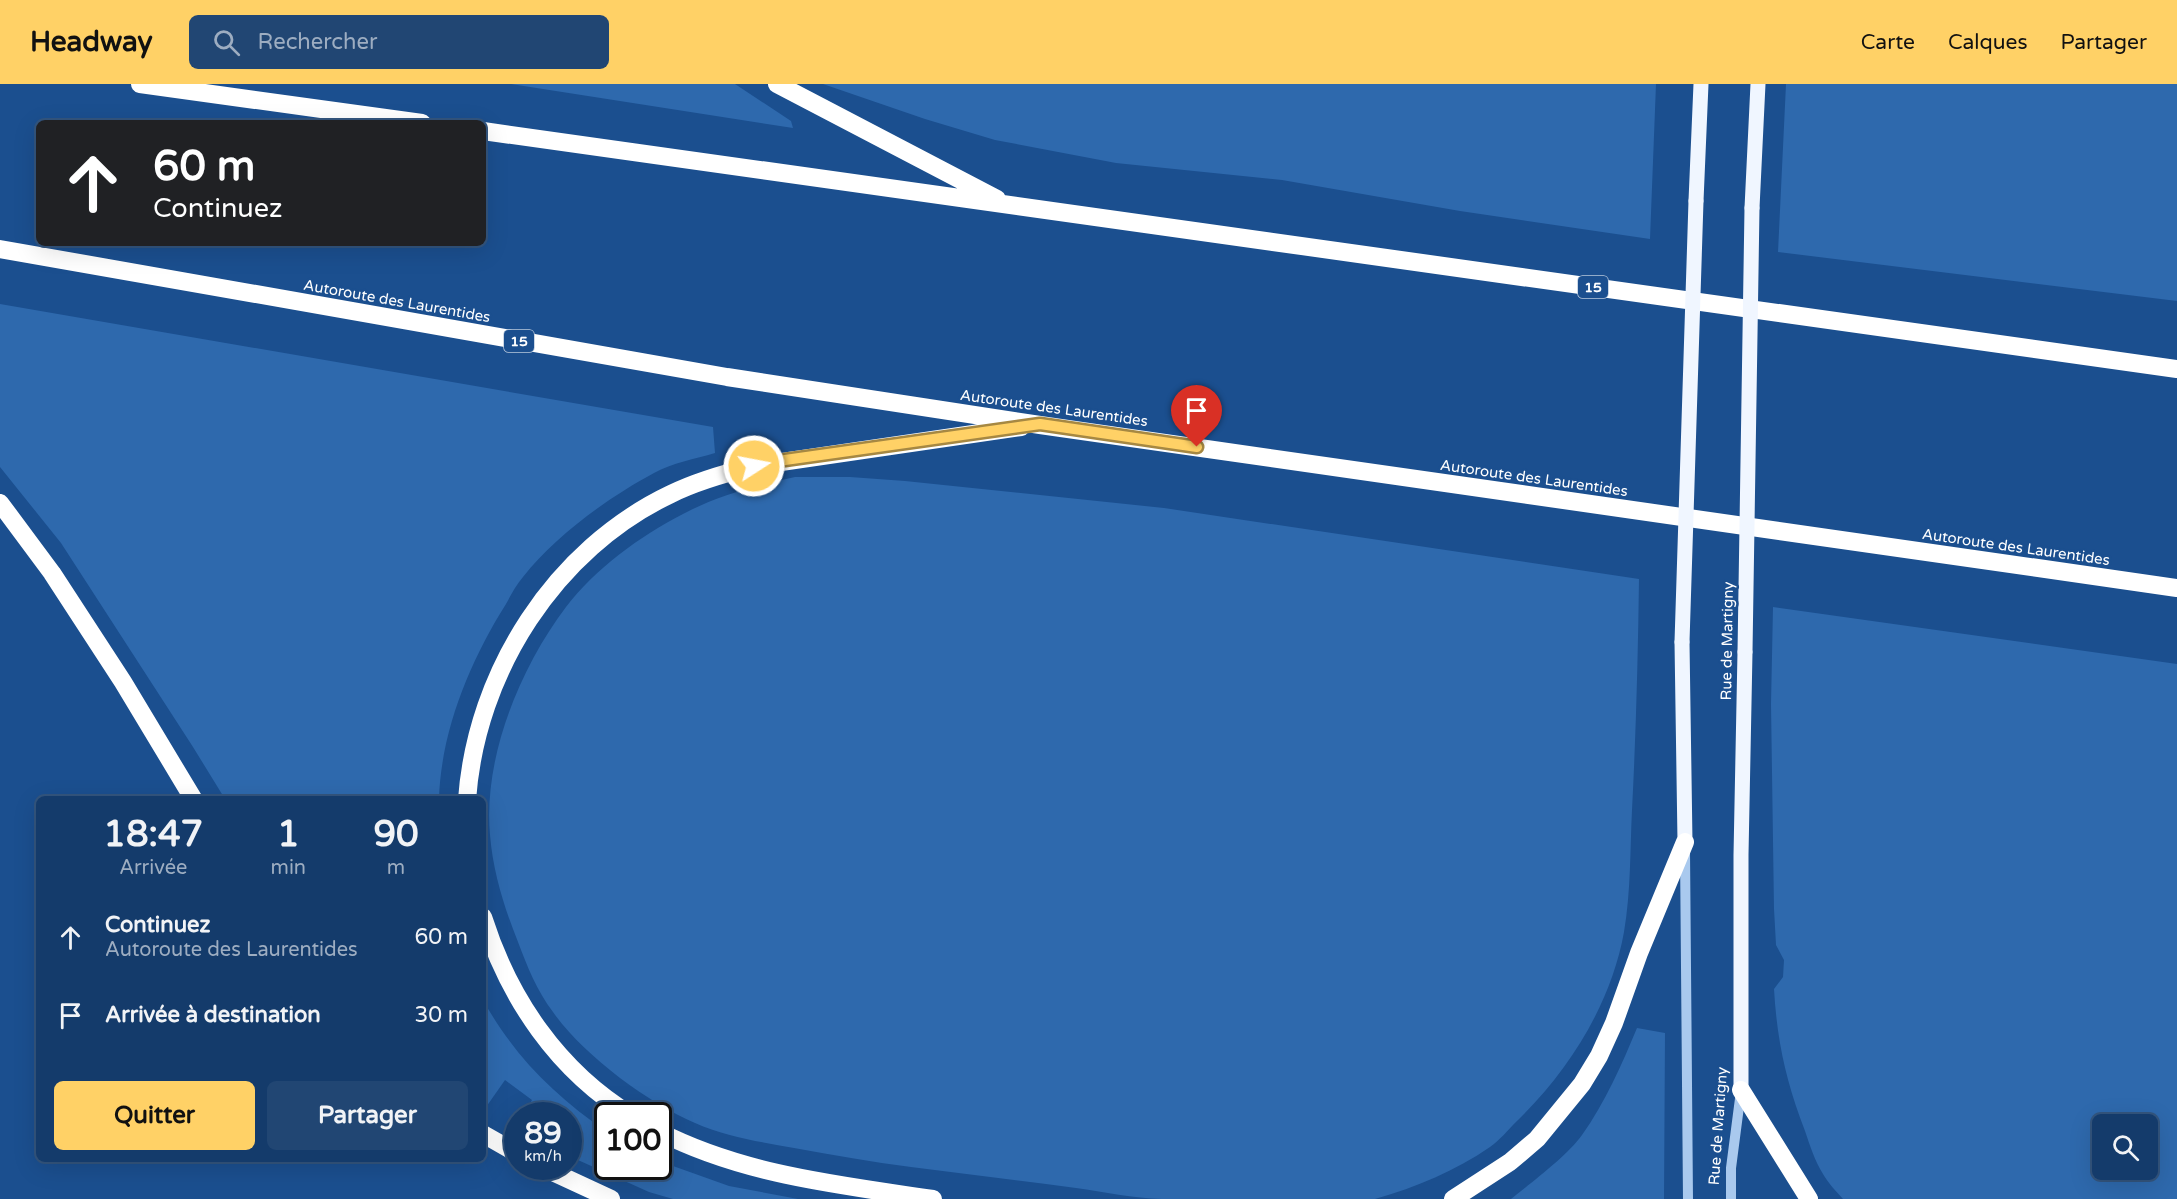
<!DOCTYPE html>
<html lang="fr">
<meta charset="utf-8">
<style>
body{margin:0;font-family:"Varela Round",sans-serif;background:#214673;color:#f1f3f6;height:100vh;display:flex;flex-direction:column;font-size:22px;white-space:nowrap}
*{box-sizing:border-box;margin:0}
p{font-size:20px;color:#9dadc1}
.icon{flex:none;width:33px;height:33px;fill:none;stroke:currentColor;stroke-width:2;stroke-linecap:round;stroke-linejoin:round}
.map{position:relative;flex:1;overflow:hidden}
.drawer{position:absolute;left:36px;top:712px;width:450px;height:366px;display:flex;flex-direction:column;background:#143b6b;border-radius:9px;box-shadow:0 6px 24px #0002,0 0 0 2px #33557e}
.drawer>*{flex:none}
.hud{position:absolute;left:36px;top:36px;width:450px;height:126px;border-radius:9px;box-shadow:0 6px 24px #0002,0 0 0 2px #33557e;background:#202124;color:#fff;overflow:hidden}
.tools{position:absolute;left:2092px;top:1030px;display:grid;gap:12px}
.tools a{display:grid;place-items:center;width:66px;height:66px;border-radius:9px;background:#143b6b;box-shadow:0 6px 24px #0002,0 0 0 2px #33557e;font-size:30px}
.speed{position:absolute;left:504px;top:1018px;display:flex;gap:12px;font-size:30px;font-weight:700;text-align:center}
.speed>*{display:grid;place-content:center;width:78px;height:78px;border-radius:50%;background:#143b6b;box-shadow:0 6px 24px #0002,0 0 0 2px #33557e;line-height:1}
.speed small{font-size:15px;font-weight:400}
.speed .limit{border:3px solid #111;border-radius:9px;background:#fff;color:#111}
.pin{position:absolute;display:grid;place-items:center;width:51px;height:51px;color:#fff;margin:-62px -26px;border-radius:50% 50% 50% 0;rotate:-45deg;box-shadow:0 0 6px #0007}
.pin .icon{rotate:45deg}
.me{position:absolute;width:66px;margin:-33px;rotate:79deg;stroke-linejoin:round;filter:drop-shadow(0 0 4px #0008)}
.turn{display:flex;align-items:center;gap:21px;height:126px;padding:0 18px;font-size:27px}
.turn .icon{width:78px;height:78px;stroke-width:2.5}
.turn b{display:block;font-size:42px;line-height:51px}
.eta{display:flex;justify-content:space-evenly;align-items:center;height:102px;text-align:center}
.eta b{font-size:36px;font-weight:700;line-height:42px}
.primary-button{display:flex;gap:12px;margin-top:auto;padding:12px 18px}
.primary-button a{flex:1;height:69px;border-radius:9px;background:#ffd166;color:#111;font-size:24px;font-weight:700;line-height:69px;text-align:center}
.primary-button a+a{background:#214673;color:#f1f3f6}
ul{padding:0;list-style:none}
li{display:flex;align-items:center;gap:18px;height:78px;padding:0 18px}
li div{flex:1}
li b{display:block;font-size:22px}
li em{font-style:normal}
header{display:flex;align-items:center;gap:36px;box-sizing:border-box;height:84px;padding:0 30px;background:#ffd166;color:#111}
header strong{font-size:28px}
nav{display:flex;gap:33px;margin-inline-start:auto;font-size:21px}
.search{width:420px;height:54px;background:#214673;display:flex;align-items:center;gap:15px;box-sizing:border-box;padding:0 21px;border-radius:9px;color:#9dadc1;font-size:22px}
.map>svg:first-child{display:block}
</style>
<header>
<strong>Headway</strong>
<div class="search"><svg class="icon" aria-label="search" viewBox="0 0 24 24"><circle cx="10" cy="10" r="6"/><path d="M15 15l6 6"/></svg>Rechercher</div>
<nav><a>Carte</a><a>Calques</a><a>Partager</a></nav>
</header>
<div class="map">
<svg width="2177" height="1115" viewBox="0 0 2177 1115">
<rect width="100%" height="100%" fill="#1b4f8f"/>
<path fill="#2e69ad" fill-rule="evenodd" d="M511,0h224l56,37 2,7z
M823,0h833l-6,155 -190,-28 -178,-31 -166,-17 -121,-23 -70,-21z
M1786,0h391v217l-399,-49z
M0,220l713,123 2,26c-20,6 -43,10 -61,20 -45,24 -99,63 -131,104 -7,8 -12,18 -17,27 -36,57 -65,127 -67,195h-214l-32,-52 -132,-204 -61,-76z
M795,393h55l55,4 259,27 475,71c-1,77 -3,154 -7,231 -2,40 -1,81 -8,122 -13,72 -55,139 -108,190 -8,8 -16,18 -26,25 -35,24 -73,40 -115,52 -71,0 -142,0 -213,0 -29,-1 -58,-7 -86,-11 -55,-7 -110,-14 -165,-21 -39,-5 -78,-12 -117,-19 -33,-6 -68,-11 -99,-25 -47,-20 -113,-69 -142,-111 -16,-21 -26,-46 -35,-70 -14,-35 -25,-70 -28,-107 -7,-78 30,-167 76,-228 29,-38 74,-71 117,-93 35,-19 73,-28 112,-37z
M1773,523l404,57v535h-334c-7,-8 -15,-16 -20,-25 -8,-13 -13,-28 -18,-43 -19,-49 -28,-90 -31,-142l9,-12 1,-17 -8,-15 -2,-36 -3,-205zM2103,1041h45v45h-45z
M483,916c32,57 71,95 124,132l1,35h50l1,-6 70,25 69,13h-125l-24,-7 -80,-36 -1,-40h-45l9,-16 -27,-20 -21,30z
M1637,944l28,5 -1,166h-153c21,-17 56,-43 71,-64 23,-32 40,-71 55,-107z"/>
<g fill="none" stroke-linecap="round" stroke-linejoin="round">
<path stroke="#a9c9ee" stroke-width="10" d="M1685,767l3,348
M1731,1115v-31l10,-77"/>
<path stroke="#f0f6ff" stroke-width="15" d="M1696,117l5,-117
M1752,124l6,-124
M1682,558l3,200
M1741,1006v-235l4,-203"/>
<path stroke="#fff" stroke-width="18" d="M140,0l282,39
M777,0l220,115
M483,47l1694,238
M0,165l727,128 313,48 1137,163
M0,419l52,70 71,109 71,118
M467,716c9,-128 88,-251 204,-306 26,-13 55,-21 83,-28l267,-39
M483,833c26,82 75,154 149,199
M1741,1006l68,109
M658,1047c85,44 182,54 275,68
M483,1050l35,20
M542,1083l69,32
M1453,1115l57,-37 27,-23 45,-55 17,-28 15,-33 25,-70 46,-111"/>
<path stroke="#f0f6ff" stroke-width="15" d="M1682,558l14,-441
M1745,568l7,-444"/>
</g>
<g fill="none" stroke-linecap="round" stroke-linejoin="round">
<g stroke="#a68842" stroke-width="15">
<path id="route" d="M754,382l31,-6 255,-36 157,23"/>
</g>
<use href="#route" stroke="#ffd166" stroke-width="10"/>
</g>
<g text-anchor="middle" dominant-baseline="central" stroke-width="5" stroke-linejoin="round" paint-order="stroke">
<g fill="#1b4f8f" stroke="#bbcadd" stroke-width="1.5">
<rect x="1578" y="192" width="30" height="22" rx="4.5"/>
<rect x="504" y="246" width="30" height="22" rx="4.5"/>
</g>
<g font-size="14" font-weight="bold" fill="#fff">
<text x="1593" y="203">15</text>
<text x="519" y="257">15</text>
</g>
<g font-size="15" fill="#fff" stroke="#1b4f8f">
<text transform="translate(397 217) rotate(10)">Autoroute des Laurentides</text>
<text transform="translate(1054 324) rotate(8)">Autoroute des Laurentides</text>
<text transform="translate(1534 394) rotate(8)">Autoroute des Laurentides</text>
<text transform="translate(2016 463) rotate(8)">Autoroute des Laurentides</text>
<text transform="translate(1727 557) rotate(-89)">Rue de Martigny</text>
<text transform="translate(1718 1042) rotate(-86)">Rue de Martigny</text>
</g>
</g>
</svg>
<div class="tools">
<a><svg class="icon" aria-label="search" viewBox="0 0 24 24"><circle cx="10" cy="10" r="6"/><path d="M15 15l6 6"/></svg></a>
</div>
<div class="speed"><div>89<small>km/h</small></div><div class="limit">100</div></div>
<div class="pin" style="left:1197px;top:363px;background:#d93025"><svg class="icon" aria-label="arrive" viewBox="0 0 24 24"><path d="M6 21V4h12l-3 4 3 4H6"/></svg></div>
<svg class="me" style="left:754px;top:382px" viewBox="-20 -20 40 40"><circle r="17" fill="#ffd166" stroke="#fff" stroke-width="3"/><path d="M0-11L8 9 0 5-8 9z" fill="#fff"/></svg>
<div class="hud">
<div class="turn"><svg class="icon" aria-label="ahead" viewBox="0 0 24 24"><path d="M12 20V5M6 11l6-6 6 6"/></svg><div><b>60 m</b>Continuez</div></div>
</div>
<section class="drawer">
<div class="eta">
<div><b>18:47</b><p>Arrivée</p></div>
<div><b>1</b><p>min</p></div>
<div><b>90</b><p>m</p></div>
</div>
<ul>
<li><svg class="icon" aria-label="ahead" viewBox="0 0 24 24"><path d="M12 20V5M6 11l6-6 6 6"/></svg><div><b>Continuez</b><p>Autoroute des Laurentides</p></div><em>60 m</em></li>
<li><svg class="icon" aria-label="arrive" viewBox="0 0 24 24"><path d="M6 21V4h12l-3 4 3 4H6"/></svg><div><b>Arrivée à destination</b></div><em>30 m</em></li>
</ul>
<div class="primary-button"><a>Quitter</a><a>Partager</a></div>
</section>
</div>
